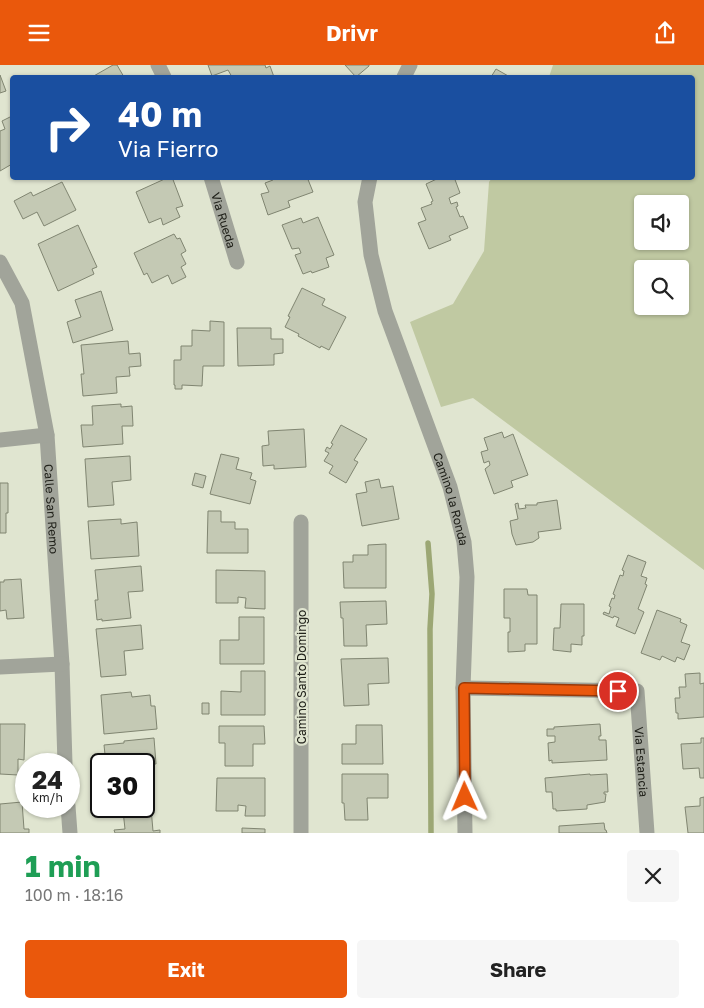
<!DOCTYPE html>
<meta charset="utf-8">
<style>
body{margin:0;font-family:"Golos Text",sans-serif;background:#f6f6f6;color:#222;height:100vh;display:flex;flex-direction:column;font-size:19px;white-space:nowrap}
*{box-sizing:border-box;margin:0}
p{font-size:16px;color:#767676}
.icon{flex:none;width:28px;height:28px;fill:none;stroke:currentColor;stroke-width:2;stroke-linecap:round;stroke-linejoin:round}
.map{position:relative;height:768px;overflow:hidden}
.details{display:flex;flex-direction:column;background:#fff;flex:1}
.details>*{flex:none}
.banner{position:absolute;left:10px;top:10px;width:685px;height:105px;border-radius:5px;box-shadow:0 1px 4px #0004;background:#1a4fa0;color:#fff;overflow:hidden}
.fabs{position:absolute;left:634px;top:130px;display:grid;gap:10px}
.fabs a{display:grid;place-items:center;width:55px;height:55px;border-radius:5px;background:#fff;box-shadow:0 1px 4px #0004;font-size:25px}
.speed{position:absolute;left:15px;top:688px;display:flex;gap:10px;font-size:25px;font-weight:700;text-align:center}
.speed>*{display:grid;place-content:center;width:65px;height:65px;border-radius:50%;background:#fff;box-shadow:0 1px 4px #0004;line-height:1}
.speed small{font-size:12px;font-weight:400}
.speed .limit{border:2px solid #111;border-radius:8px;background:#fff;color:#111}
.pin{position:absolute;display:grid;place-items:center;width:42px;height:42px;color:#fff;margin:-21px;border:2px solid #fff;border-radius:50%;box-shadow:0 1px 5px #0007}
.me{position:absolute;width:55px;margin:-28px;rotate:359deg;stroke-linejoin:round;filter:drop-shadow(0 0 4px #0008)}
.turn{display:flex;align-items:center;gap:18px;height:105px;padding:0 25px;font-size:22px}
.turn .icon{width:65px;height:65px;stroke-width:2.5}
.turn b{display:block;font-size:35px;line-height:42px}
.round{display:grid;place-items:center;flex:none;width:52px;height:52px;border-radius:5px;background:#f6f6f6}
.summary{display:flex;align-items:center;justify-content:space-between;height:85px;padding:0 25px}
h1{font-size:30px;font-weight:700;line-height:38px;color:#1e9e55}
.cta{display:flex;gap:10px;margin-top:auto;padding:10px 25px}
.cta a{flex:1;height:58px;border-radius:5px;background:#ea580c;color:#fff;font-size:20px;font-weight:700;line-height:58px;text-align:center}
.cta a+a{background:#f6f6f6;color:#222}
header{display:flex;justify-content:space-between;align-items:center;height:65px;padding:0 25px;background:#ea580c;color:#fff;font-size:22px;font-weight:700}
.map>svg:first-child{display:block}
</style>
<header><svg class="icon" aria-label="menu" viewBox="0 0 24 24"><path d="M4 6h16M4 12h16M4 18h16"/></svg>Drivr<svg class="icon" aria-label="share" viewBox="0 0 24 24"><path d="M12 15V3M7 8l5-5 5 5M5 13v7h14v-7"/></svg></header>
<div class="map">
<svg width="704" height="768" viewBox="0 0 704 768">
<rect width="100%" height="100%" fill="#e0e5d0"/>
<path fill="#c0c9a2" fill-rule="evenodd" d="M553,0h151v505l-231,-172 -32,9 -31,-85 43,-18 31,-53 5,-69 3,-4 200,-1v-100h-143zM642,139h38v37h-38zM642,204h38v37h-38z"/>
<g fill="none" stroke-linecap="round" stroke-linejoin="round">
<path stroke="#9ca774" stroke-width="5.5" d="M428,478l4,51 -2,35 1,204"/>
</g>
<path fill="#c4c9b4" stroke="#808571" d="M113,0h4l7,12h-32z
M208,0h57l1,3 4,-2 4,11h-42l-4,-7 -16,6z
M345,0h24v1l-13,11z
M496,4l14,8h-19z
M0,10l6,16 -6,2z
M12,51v48l-12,7v-40l5,-2 -3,-8z
M169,112h3l11,29 -7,2 4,9 -17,8 -2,-7 -12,5 -13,-31z
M272,112h35l6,15 -25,9 2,6 -22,8 -7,-21 8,-2 -4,-9 8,-3z
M441,112h13l6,16 -11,5 2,6 6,-2 1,4 -2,1 4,10 3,-1 5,12 -19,8 2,4 -22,9 -11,-26 8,-3 -5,-12 11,-4 -1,-2 2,-1 -7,-17z
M62,117l14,28 -32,16 -7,-14 -14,7 -9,-18 17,-9 2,4z
M318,152l16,38 -8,3 3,9 -17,6 -1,-2 -8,3 -8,-19 6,-2 -2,-5 -7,1 -10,-24 19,-7 2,5z
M78,160l19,42 -5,2 2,5 -36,17 -20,-47z
M174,169l3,5 3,-1 6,13 -5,3 5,10 -5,3 5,10 -14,7 -4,-9 -16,8 -5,-10 -3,2 -10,-22z
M302,223l23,11 -3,6 24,12 -17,33 -8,-4 -1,2 -22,-12 1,-2 -14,-7 5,-10 -2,-1z
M101,226l12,39 -40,13 -6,-21 14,-5 -6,-17z
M210,256l14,1v44h-21l-1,20 -20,-1v4h-7v-4h-1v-25h7v-14h11v-16l18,1z
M237,263h34v11h12v14l-9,1v11l-36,1z
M128,276l1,13 11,-1 1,13 -12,1 1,9 -14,1 1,16 -34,3 -2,-22h3l-3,-29z
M121,339v3l11,-1 1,20h-11l1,18 -40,3 -2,-22h12l-1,-19z
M341,360l26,14 -13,21 4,2 -12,21 -17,-10 4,-7 -9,-5 5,-8 -4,-2 2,-4 3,2 3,-5 -2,-1z
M304,364l2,38 -32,2v-4l-11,1 -1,-20 7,-1 -1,-14z
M502,367l2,6 9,-4 15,41 -17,6 2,6 -19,7 -9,-25 5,-4 -1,-4 -5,2 -3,-11 7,-2 -4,-12z
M221,389l18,4 -3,11 16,4 -2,6 6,2 -6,23 -40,-10z
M130,391l1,24 -19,2 2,23 -26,2 -3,-48z
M195,408l11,3 -3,12 -11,-3z
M379,414l2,9 12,-2 6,33 -37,7 -6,-32 11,-2 -2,-10z
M0,418h8v30h-2v20h-6z
M557,435l4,29 -23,3 1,6 -6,4 -17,3 -4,-11 -2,-13 8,-2 -3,-15 3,-1 1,6 7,-1 -1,-3h12v-2z
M208,446h13v11h14v7h13v24h-41z
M121,454v5l16,-2 2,34 -48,3 -3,-38z
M386,479v44h-42l-1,-26h10v-7h15v-10z
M628,490l18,7 -5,14 6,2 -2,6 2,1 -9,24 6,3 -9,22 -19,-8 3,-8 -5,-2 -1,2 -10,-4 1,-2 5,2 2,-7 -2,-1 3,-8 2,1 1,-4 -2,-1 7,-19 3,1 1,-5 -2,-1z
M141,501l2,25 -15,1 3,26 -29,3v-2l-5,1 -2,-20h3l-3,-30z
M216,505l49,1v38l-20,-1 1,-10 -8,-1v6h-22z
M21,514l3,39 -17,1 -1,-9 -6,1v-29h4v-2z
M504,524h23l1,6h9v49h-12v7l-17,1v-20h2v-14h-6z
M386,536l1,23 -21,1 1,21h-23l-1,-28h-2l-1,-16z
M561,539h23v32h-2v9l-11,-1v8l-18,-2 1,-22h6z
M657,545l24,9 -1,3 7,3 -6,17 9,3 -6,15 -7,-3 -2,5 -13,-6 -2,4 -19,-7z
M239,552h25v47h-44v-24h19z
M141,560l2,24 -19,2 2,24 -25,2 -5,-48z
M388,593l1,25 -21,1 1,21 -25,1 -3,-47z
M241,606h24v44h-44v-24l20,1z
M700,608v11l4,-1v34l-26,2v-6h-2l-1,-15h5l-1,-11h7l-1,-13z
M131,627l1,5 18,-2 1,11h4l2,23 -53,5 -3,-39z
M202,638h7v11h-7z
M0,659h25l-1,36 -6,-1v16l-18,-1z
M600,659l1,12h-2v4h7l1,20 -55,3v-3l-3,1 -1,-18 7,-1v-6h-8v-7h7v-2z
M356,660h26l1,39h-41v-20h14z
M219,661h45l1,18h-12v22h-28v-23h-6z
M154,673l2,26h-50l-2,-19 20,-2v-2z
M701,673h3v40h-4l-1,-10 -16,1 -2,-25 20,-1z
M342,709h46v24h-21l1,22h-23l-1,-17h-2z
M590,709v1l17,-1 1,18h-4v2h2l-1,8 -18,3v4l-31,2v-2h-3l-1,-17h-6l-1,-14z
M217,713h48v38h-20l1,-10 -8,-1v6h-22z
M704,732v36h-16l-3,-26 15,-1v-8z
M22,737l2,27h5v4h-29v-29z
M151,743l2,23 7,-1v3h-45l-1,-3 11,-1 -2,-18z
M604,758l1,7h1l1,3h-48v-7z
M242,763l23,1v4h-23z"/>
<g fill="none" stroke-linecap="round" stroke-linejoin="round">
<g stroke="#a1a49a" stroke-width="15">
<path d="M158,0l6,12"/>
<path d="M404,12l6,-12"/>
<path id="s1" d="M211,112l26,85"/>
<path id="s2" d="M370,112l-5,25 6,53 14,56 65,176 14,55 3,35 -4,111 2,145"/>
<path id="s3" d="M0,197l22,41 25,132 15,229 3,100"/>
<path d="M0,375l47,-5"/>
<path d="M301,457v311"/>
<path d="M0,602l62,-3"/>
<path id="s4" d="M463,623l174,3 10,142"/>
<path d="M68,741l2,27"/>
</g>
</g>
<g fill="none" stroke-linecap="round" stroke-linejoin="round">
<g stroke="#983908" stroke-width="12">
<path id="route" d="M465,732l-1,-109 154,3"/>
</g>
<use href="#route" stroke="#ea580c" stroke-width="9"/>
</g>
<g text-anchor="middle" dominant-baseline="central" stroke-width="4.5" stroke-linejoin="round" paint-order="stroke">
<g font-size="12" fill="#20211a" stroke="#e0e5d0">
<text stroke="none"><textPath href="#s1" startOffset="45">Via Rueda</textPath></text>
<text stroke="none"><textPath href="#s2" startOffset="336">Camino la Ronda</textPath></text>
<text stroke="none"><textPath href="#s3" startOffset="255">Calle San Remo</textPath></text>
<text transform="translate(301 612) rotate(-90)">Camino Santo Domingo</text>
<text stroke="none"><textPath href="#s4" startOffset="245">Via Estancia</textPath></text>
</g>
</g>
</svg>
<div class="fabs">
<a><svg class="icon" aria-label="sound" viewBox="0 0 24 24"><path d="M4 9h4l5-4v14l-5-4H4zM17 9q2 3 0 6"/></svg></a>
<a><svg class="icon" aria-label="search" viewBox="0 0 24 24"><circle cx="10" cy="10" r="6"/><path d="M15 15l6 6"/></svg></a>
</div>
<div class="speed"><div>24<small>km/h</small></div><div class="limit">30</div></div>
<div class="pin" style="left:618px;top:626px;background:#d93025"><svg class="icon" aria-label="arrive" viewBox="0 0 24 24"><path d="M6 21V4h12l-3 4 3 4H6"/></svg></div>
<svg class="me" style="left:465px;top:732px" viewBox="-20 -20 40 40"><path d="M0-17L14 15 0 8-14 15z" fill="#ea580c" stroke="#fff" stroke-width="4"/></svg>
<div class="banner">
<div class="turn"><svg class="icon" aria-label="right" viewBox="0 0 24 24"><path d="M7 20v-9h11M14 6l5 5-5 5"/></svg><div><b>40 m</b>Via Fierro</div></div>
</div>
</div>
<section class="details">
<div class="summary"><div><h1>1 min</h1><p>100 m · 18:16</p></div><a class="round"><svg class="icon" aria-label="close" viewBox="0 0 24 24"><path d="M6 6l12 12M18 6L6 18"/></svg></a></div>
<div class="cta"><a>Exit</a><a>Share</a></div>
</section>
